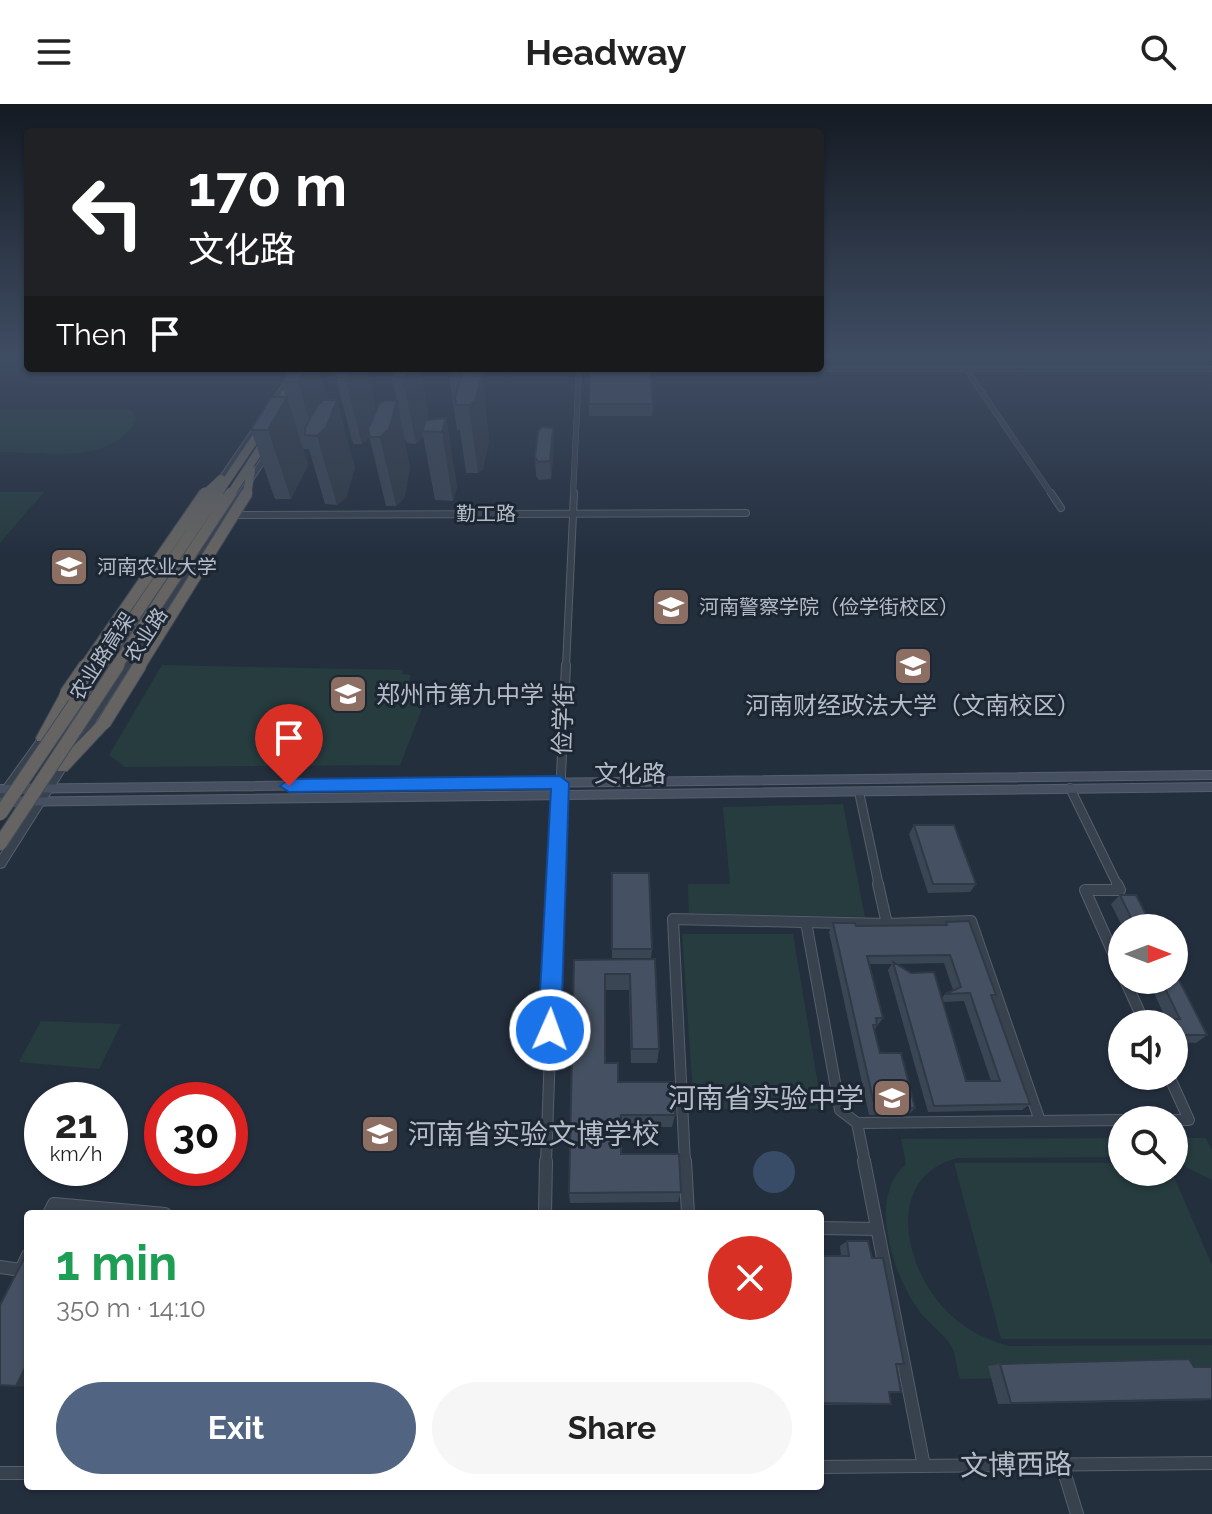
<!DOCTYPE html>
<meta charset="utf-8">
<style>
body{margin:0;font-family:Raleway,"Noto Sans SC",sans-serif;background:#f6f6f6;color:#222;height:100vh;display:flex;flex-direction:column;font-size:30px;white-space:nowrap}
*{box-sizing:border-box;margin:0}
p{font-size:26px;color:#767676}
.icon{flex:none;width:44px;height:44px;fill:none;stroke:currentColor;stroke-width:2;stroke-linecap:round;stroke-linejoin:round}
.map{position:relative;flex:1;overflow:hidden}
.panel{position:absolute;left:24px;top:1106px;width:800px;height:280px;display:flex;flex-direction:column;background:#fff;border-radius:8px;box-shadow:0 2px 6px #0004}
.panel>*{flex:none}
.hud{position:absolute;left:24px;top:24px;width:800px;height:244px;border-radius:8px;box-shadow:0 2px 6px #0004;background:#202124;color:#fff;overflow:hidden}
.needle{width:52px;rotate:90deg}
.buttons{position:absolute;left:1108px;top:810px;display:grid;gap:16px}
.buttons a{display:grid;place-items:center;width:80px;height:80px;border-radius:50%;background:#fff;box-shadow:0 2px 6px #0004;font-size:40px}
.speed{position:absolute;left:24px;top:978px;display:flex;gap:16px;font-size:40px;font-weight:700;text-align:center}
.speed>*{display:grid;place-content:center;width:104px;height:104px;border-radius:50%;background:#fff;box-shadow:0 2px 6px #0004;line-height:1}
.speed small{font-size:20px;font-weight:400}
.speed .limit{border:12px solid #d22;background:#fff;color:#111}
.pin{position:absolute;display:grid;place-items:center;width:68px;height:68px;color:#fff;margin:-82px -34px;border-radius:50% 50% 50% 0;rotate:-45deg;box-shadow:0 0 8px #0007}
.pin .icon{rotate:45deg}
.me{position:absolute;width:88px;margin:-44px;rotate:2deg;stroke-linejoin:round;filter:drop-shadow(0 0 6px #0008)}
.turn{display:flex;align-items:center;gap:28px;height:168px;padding:0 32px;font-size:36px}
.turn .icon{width:104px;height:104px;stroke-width:2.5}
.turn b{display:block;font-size:56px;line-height:68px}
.then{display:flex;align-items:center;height:76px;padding:0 32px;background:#0003;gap:16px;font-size:30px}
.round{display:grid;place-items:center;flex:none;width:84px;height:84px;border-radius:42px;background:#f6f6f6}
.overview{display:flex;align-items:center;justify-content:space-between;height:136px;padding:0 32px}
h1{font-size:48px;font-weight:700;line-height:60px;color:#1e9e55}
.action{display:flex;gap:16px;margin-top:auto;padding:16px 32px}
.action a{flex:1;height:92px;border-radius:48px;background:#516482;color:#fff;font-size:32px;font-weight:700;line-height:92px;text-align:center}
.action a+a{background:#f6f6f6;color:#222}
header{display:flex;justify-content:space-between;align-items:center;height:104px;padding:0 32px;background:#fff;font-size:36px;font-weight:700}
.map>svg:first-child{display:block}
</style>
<header><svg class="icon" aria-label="menu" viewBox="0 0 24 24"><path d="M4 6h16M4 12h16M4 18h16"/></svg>Headway<svg class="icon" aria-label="search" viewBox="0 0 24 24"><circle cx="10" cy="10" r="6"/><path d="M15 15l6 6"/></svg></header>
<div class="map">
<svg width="1212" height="1410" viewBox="0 0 1212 1410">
<rect width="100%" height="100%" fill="#242f3e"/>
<path fill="#263c3f" d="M0,306h132l4,9c-22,47 -94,33 -136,33z
M0,388h44l-44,51z
M162,561l241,5 -1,4 9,1 -4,14 22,2 -29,74 -275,2 -16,-12z
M843,700l22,113 -176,-4 -1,-29h42l-7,-77z
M682,830h111l29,175h-128z
M41,917l80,3 -22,45 -80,-7z
M1122,1034v19l-165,1c-71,19 -54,103 -16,147 18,21 41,34 68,41l203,-1v30l-252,4c-3,-9 -4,-21 -7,-30 -6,-13 -24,-25 -33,-37 -26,-34 -54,-115 -14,-148l-5,-25z
M1174,1034h32l6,12v30l-38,-19z
M954,1059h168v9h50l40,93v74h-211z"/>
<path fill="#394c67" d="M753 1068a21 21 0 1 1 42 0a21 21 0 1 1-42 0Z"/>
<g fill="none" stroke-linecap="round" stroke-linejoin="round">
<g stroke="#565f6c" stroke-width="6">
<path id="minor-far4" d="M409,264l190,1
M641,265h571
M966,265l86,126
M573,391l6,-126"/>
</g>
<g stroke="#565f6c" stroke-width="8">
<path id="minor-far3" d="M1051,389l10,15
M230,411l516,-2
M566,563l8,-174"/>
</g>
<g stroke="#565f6c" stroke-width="10">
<path id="minor-far2" d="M1070,684l48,98
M859,688l20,94
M556,782l10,-221"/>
</g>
<g stroke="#565f6c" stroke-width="12">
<path id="minor-far1" d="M878,780l9,40
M1117,780l3,6h-35l37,83
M806,818l34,188 17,13 8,40
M1125,876l20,44
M1155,1016h34l-20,-44
M857,1019l265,-3
M546,1059l10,-279
M685,1059l-12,-244 214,5 84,-3 69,200"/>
</g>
<g stroke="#565f6c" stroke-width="14">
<path id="minor" d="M685,1057l3,53
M864,1057l60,305
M49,1110l5,-10 111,10
M545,1110l1,-53
M820,1124l57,1
M0,1163l21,3 7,-15
M1062,1361l15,49
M820,1363l392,-4
M0,1369h28"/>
</g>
<g stroke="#565f6c" stroke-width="2">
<path id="tertiary" d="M294,264h6l-27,39h-4l-1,-1z
M258,317l5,1 -44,64h-4l-1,-1z
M268,345l5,1 -117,176 -152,241 -4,1v-13l148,-229z
M180,429l7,2 -62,90h-6v-4z
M47,625l5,3 -2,2 -47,68 -3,1v-12l44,-61z"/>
</g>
<g stroke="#565f6c" stroke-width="2">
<path id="secondary" d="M1212,667v8l-1212,14v-8z
M1212,679v8l-1212,15v-8z"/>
</g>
<g stroke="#434c59" stroke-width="2">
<path id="trunk" d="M66,586l6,4 -24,44 -1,3h-10l-1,-3 24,-44z
M104,614l6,5 -1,3 -42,45h-10l-2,-4 2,-4 42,-43z"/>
</g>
<use href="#minor-far4" stroke="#38414e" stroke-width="5"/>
<use href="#minor-far3" stroke="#38414e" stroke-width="6"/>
<use href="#minor-far2" stroke="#38414e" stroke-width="8"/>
<use href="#minor-far1" stroke="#38414e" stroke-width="10"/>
<use href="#minor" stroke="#38414e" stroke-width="12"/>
<use href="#tertiary" fill="#38414e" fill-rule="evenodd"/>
<use href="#secondary" fill="#465061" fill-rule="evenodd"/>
<use href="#trunk" fill="#656462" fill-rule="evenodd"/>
<g stroke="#434c59" stroke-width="9" stroke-linecap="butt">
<path id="trunk-bridge-far2" d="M204,391l17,-16
M217,391l86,-127
M230,391l38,-58
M247,391l4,-26"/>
</g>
<g stroke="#434c59" stroke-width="13" stroke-linecap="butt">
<path id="trunk-bridge-far1" d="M85,563l120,-174
M100,563l118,-174
M116,563l115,-174
M139,563l108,-174"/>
</g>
<g stroke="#434c59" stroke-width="15" stroke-linecap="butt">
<path id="trunk-bridge" d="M66,590l20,-29
M104,619l36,-58
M0,710l101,-149
M0,740l118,-179"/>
</g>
<use href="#trunk-bridge-far2" stroke="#656462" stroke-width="8"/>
<use href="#trunk-bridge-far1" stroke="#656462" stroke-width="11"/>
<use href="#trunk-bridge" stroke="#656462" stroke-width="13"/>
</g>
<path fill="#3b4654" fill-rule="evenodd" d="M290,264h29l9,32 27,68 -9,30 -9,7 -12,-1 -16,-55h-6l5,16 -17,34h-16l-24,-69 35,-33 -4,-15z
M336,264h30l10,43 21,-10 13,67 -6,30 -8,8h-10l-17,-70 -7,8h-9l-19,-73z
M393,264h27l8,45 -2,7 20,-2 11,69 -4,14 -18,-1 -12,-65 -1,3 -6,6 -9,-1 -3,-5 -13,-67z
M448,264h20l1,4 13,2 7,66 -6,29 -5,4h-12l-6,-43h-3z
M589,300h64l-1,12h-63z
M553,324l1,18 -3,33 -12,1 -3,-4 -1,-19z
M914,721l62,59 -6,8 -42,1 -19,-59z
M612,769l40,76 -1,9h-39z
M1120,791l33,33h-30l-12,-24z
M946,818l50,73 -3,4 37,105 -8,6 -94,2 -40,-142 4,-6h-23l14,54 -9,12 6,23 35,55 -6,6 -40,1 -40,-183 4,-9 23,3 88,-1zM944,859l9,27 -8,4 -3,4 -46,-34zM964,897l27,80h-25l-23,-79z
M655,855l4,90 -2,14h-26l-2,-73h-24v73l13,19 57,33 -3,12h-51v27l60,38 -3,10 -108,1 -1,-10 5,-233z
M1148,876h26l33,55 -11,8 -22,-1v-18h-14l6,-5z
M847,1137l25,17 32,106 -8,2 5,26 -12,1 2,11 -71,1v-149h21l-1,-10z
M1000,1260l212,3v33l-214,4 -10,-38z"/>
<path fill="#303945" d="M306,264h13l13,47 5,-15 18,68 -9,30 -9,7 -20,-69h-3l-16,-54z
M355,264h11l11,45 -8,25 -7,6 -17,-66z
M411,264h9l8,45 -4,18h-2v7l-6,6 -13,-66z
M464,264h4l5,34 9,-28 7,66 -6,29 -5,4z
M287,293l21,68 -17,34 -23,-69z
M397,297l13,67 -6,30 -8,8 -16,-69z
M446,314l11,69 -4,14 -11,-69z
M553,324l1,18 -3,33 -1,-18z
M28,1258v25l-12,-1z"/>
<path fill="#455162" stroke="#303945" stroke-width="2" d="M290,264h16l-8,14h-16z
M336,264h19l-2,4 -8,6h-9l-2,-7z
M393,264h18l-1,4 -7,6 -9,-1 -3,-6z
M590,264h60l3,36h-64z
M462,268h15l5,2 -7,27 -6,4h-13l-1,-7z
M271,293h16l-19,33h-17z
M323,296h14l-11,28 -9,8 -12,-1v-7l12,-22z
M385,296l12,1 -8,28 -9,8h-10l-2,-8 11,-25z
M446,314l-4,14 -20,-1 4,-11z
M542,323l11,1 -3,33 -12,1 -3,-5 3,-26z
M914,721h40l22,59h-43z
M612,769h37l3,76h-40z
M1120,791h16l17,33h-17z
M969,817l27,74h-5l39,109 -96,2 -41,-144 18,11 23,-1 32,109h34l-30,-88 -25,1 16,-7 -11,-32 -83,1 16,62h-7l1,7h-4l7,28h21l14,55h-40l-42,-185h22l1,3 91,-1 -1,-3z
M655,855l4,90h-27l-2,-75h-25v89h13v19h55l2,33h-54v39h58l2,38 -112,1 5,-233z
M1174,866l33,65h-33v-11h-5l-2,-5h13l-19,-39h13z
M847,1137h21l4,17h11l21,106h-8l5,28h-12l2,12 -71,-1v-147h29z
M28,1147v111l-12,24 -16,-1v-80z
M1189,1255l5,8h18v32l-201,4 -11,-39z"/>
<linearGradient id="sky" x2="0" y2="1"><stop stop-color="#141a22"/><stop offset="0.56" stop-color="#3f4d63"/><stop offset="1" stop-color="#3f4d63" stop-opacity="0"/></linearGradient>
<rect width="1212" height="451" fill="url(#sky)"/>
<path fill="#1a73e8" stroke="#114b97" stroke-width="2" d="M560,672l9,7 -8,247 -3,8 -8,3 -8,-3 -4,-8 13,-241 -262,3 -9,-6 9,-7z"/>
<defs>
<g id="university-square" transform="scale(2)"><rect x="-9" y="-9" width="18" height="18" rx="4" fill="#8d6e63" stroke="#1d2633"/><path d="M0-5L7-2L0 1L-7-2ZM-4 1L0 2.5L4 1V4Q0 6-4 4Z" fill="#fff"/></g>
<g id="school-square" transform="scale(2)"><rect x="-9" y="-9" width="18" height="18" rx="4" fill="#8d6e63" stroke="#1d2633"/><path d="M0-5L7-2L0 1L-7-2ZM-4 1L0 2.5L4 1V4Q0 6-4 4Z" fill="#fff"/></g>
</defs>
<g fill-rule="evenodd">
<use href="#university-square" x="69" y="463"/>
<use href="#school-square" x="671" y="503"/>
<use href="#school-square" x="913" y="562"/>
<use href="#school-square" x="348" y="590"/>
<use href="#school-square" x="892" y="994"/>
<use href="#school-square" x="380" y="1030"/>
</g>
<g text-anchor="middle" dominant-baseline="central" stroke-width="6" stroke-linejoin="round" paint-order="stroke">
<g font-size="20" fill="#b4bcc9" stroke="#1d2633">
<text x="486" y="410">勤工路</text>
<text transform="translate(146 531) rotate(-57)">农业路</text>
<text transform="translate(102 552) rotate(-57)">农业路高架</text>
</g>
<g font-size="20" fill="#b4bcc9" stroke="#1d2633" text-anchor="start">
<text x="97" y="463">河南农业大学</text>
<text x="699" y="503">河南警察学院（俭学街校区）</text>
</g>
<g font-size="24" fill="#b4bcc9" stroke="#1d2633" text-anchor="start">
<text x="376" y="590">郑州市第九中学</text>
<text x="913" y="601" text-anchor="middle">河南财经政法大学（文南校区）</text>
</g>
<g font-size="24" fill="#b4bcc9" stroke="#1d2633">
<text transform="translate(563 615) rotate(-88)">俭学街</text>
<text x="630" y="669">文化路</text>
</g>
<g font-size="28" fill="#b4bcc9" stroke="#1d2633" text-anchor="end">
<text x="864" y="994">河南省实验中学</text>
<text x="408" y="1030" text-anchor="start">河南省实验文博学校</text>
</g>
<g font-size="28" fill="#b4bcc9" stroke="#1d2633">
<text transform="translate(1016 1361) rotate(-1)">文博西路</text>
</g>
</g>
</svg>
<div class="buttons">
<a><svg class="needle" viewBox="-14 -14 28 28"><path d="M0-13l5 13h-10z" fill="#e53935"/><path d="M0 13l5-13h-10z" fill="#767676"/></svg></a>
<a><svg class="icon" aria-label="sound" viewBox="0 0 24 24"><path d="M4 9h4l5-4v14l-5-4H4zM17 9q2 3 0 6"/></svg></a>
<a><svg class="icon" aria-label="search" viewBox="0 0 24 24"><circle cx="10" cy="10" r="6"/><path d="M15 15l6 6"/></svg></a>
</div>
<div class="speed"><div>21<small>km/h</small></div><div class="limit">30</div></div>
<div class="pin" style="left:289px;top:682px;background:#d93025"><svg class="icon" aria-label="arrive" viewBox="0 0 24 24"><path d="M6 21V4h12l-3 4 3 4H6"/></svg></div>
<svg class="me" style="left:550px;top:926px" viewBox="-20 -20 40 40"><circle r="17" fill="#1a73e8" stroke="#fff" stroke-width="3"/><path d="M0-11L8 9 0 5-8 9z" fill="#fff"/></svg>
<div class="hud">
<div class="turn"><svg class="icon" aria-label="left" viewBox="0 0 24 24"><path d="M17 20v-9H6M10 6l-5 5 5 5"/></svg><div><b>170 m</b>文化路</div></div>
<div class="then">Then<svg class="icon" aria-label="arrive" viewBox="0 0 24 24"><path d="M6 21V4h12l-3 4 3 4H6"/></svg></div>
</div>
<section class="panel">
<div class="overview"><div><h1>1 min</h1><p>350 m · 14:10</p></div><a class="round" style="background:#d93025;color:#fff"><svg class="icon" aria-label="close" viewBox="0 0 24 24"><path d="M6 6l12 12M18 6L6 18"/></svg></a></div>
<div class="action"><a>Exit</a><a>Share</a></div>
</section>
</div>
